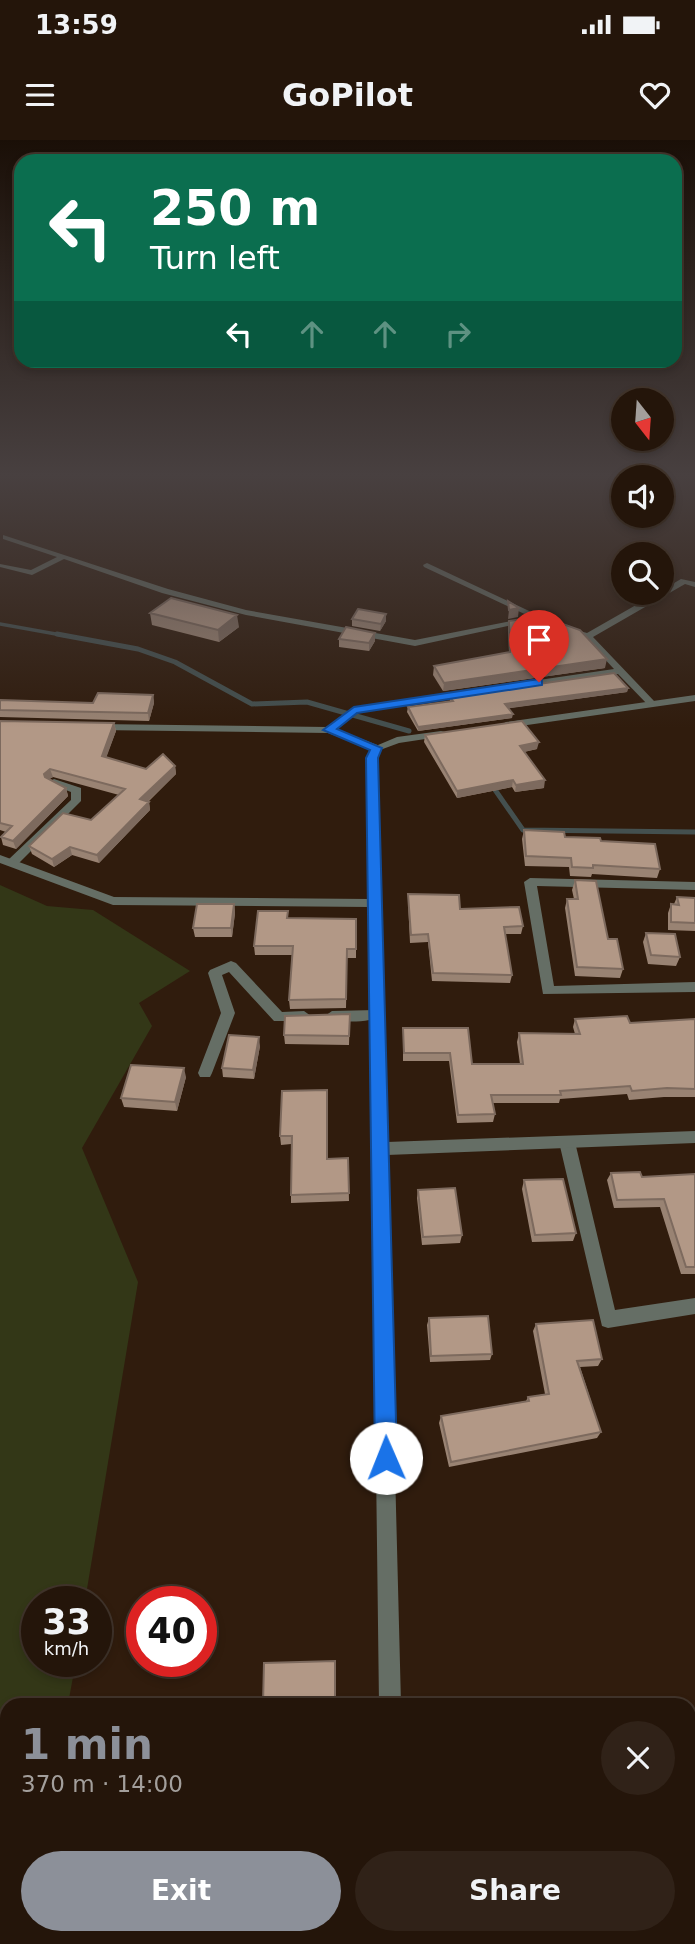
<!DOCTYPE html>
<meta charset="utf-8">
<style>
body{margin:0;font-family:"DejaVu Sans",sans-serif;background:#302218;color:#f1f3f6;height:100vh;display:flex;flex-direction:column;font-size:26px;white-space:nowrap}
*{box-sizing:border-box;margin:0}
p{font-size:23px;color:#a39f9c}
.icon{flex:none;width:38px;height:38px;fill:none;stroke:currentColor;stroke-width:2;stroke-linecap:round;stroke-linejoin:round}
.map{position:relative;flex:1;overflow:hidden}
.details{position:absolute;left:0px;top:1558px;width:696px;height:247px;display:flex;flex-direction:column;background:#24150a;border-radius:21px 21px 0 0;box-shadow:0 4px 10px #0003,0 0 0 2px #41342b}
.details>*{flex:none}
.guide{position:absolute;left:14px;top:14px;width:668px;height:214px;border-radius:21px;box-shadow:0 4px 10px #0003,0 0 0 2px #41342b;background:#0b6e4f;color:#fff;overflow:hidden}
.needle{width:46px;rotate:163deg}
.fabs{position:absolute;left:611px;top:248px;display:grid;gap:14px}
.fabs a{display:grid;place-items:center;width:63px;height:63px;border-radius:50%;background:#24150a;box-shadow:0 4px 10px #0003,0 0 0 2px #41342b;font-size:35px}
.speed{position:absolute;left:21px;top:1446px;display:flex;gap:14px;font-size:35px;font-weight:700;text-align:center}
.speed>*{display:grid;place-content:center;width:91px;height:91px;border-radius:50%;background:#24150a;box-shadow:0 4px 10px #0003,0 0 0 2px #41342b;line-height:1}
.speed small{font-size:18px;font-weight:400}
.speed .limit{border:10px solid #d22;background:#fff;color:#111}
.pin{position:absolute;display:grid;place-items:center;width:60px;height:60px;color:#fff;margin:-72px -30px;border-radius:50% 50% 50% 0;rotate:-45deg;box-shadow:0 0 7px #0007}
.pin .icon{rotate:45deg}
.me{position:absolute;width:77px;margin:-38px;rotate:359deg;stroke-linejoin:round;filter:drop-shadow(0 0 5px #0008)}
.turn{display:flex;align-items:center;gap:24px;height:147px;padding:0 21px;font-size:32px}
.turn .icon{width:91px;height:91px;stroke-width:2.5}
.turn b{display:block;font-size:49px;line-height:60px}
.lanes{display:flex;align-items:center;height:66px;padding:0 21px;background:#0003;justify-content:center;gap:35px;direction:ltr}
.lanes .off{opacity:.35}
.round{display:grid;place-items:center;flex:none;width:74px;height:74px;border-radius:37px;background:#302218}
.summary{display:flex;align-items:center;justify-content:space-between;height:119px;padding:0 21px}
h1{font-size:42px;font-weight:600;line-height:52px;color:#8c9099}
.cta{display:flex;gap:14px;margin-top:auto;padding:14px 21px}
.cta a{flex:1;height:80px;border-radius:42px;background:#8c9099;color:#fff;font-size:28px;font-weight:600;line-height:80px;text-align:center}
.cta a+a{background:#302218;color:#f1f3f6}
.status{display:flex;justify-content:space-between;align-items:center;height:49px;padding:0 35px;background:#24150a;direction:ltr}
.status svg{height:19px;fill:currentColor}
header{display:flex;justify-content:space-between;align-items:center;height:91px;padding:0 21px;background:#24150a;font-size:32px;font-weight:600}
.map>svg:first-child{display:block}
</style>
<div class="status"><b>13:59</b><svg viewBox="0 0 49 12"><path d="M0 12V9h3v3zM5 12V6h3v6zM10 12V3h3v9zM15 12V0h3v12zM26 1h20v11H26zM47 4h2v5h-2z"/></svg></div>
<header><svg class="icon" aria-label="menu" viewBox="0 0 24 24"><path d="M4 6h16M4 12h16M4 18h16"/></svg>GoPilot<svg class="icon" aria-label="heart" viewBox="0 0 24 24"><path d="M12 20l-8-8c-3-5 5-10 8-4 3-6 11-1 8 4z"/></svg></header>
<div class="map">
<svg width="695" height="1804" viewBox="0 0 695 1804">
<rect width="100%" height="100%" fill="#301c0d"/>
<path fill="#333717" d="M0,745l47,21 46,4 97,61 -51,32 13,23 -70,122 56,134 -53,319h-48v60h39l-8,43h-61v233h23l-1,7h-29z"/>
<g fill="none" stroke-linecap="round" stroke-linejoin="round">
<path stroke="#44504f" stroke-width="3.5" d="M0,484l67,12"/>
<path stroke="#44504f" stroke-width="5" d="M57,494l81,15 37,13 77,42 55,-2 102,29
M491,644l32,46 172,2"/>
<path fill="#656e65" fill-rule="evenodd" d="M3,395l165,54 78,21 169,30 116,-23 -107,-50 -1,-2 4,-2 117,55 -129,28 -169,-31 -84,-22 -98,-34 -32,16 -32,-8v-3l31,6 26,-13 -54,-18z
M681,439l14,3v5l-10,-3 -92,53 62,65v4h-6l-31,-32 -261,38 -21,17 44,17 1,2 -5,3 -48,-18 -231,-3 -5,-3 5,-3 230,3 27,-20 260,-38 -29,-31 -19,-7v-4l21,6 70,-40h5v-3z
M54,639l27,9v13l-65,65h-8v-6l63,-60v-8l-21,-8 -1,-2z
M530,738l165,4v8l-158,-4 17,100 141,-4v10l-152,2 -19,-112z
M231,821l5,2 46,49 22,-1 7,5 -7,5h-30l-45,-49 -7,3 13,38 -23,60 -2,4h-10l-2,-4 23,-60 -13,-40 2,-3z
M376,870l7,5c-8,8 -50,9 -58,1l7,-5z
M567,996l5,1 3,5 40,168 80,-12v16l-87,14 -6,-2 -43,-184 3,-5z"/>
<path fill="#656e65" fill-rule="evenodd" d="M695,555v6l-189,27 -5,-3 5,-3z
M441,591l4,1v4l-46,7 -19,7 -3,8 10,384 308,-11v12l-308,12 14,549h-22l-10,-797 -256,-2 -113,-42v-8l114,42 255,2 -2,-141 4,-10 26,-11z
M381,1797h26v7h-26z"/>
</g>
<path fill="#998373" d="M150,473l89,14 -20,15 -67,-17z
M386,474v7l-6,10 -28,-5v-7z
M509,481l28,6 68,41 -162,23 -10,-16 1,-9 75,-14 -1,-22z
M339,499l36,2 -6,10 -30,-4z
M628,548l-1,4 -118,16 3,10 -94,13 -11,-19 1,-5 42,-5v-5z
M153,555l1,8 -5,18 -149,-4v-17l93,3z
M0,581l114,2 2,8 -10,26 40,12 29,-3 1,8 -28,28h1l1,8 -51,53 -27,-8 -18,12 -22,-13 -3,-8 62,-26 28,-25 -66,-18 -4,2 17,9 2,8 -52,53 -13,-4 -2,-8 5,-5 -6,-2z
M425,595l112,14 -13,3 20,36 -29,4 -3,-5 -55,11 -33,-56z
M524,690l41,7 36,4 59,28 -3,9 -65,-4 -1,3 -21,-1 -1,-9 -44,-1 -3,-27z
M575,740l33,59 15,30 -3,9 -45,-2 -10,-68 2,-9h7l-2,-9z
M408,754l115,32 -2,8h-16l7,41 -2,8 -78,-2 -4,-39 -18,1 -2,-41z
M677,757l18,1v33l-27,-1v-17l3,-9h3z
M234,764l1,9 -3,24h-37l-2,-9z
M288,771v8h68v39h-9l-1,50 -56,1 -1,-9 3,-45h-37l-1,-9z
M646,793l34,24 -4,9 -28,-2 -5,-22z
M350,874l-1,31 -64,-1 -1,-9z
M575,879l55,4 65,-4v78h-31l-35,3 -2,-6 -67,5 -1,4h-66l2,11 -2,8 -36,1 -8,-62h-46v-33l69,36h48l-3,-22 2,-9 56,1 -2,-7z
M260,906l-6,33 -31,-2 -1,-9z
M186,937l-9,34 -53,-4 -3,-9z
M282,951l45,68 21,-1 1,43 -58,2v-59l-10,1 -1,-9z
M611,1033l31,4 53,-3v100h-14l-21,-67 -46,1 -7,-28z
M524,1040l52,53 -3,8 -41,1 -10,-53z
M418,1050l44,45 -2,8 -38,2 -5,-47z
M429,1178l63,36 -2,6 -60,2 -3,-37z
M536,1184l66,35 -4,7 -18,1 21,65 -4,6 -148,29 -10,-44 2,-7 85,-15 2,-4 17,-3 -12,-63z
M456,1797h180l1,7h-181z"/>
<path fill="#7d6a5e" d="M519,468l-1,9 -10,2 1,-9z
M386,474v7l-6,10 1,-7z
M237,475l2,12 -20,15 -1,-12z
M375,493v8l-6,10v-8z
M607,519l-2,9 -162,23 1,-8z
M628,548l-1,4 -122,17v-5z
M153,555l1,8 -5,18 -1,-8z
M513,574l-1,4 -94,13v-4z
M114,583l2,8 -12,33 -2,-8z
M539,602l-2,7 -18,4 1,-7z
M175,626l1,8 -34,33 -2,-8z
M50,629l3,8 -7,4 -2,-7z
M513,640l-1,7 -55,11v-7z
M545,640l-1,8 -29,4 1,-7z
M66,648l2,8 -52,53 -3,-8z
M149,662l1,8 -51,53 -2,-8z
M70,707l2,8 -18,12 -2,-8z
M234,764l1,9 -3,24 -1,-9z
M259,897l1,9 -6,33 -1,-9z
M184,928l2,9 -9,34 -2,-9z"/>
<path fill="#b29886" stroke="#7d6a5e" stroke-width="2" d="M171,458l66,17 -19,15 -68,-17z
M508,461l11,7 -10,2z
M358,469l28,5 -5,10 -29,-5z
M528,478l9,9 12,-8 31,11 27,29 -163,24 -10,-17 76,-14 -1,-31z
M346,487l29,6 -6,10 -30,-4z
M614,533l14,15 -123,16 8,10 -95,13 -10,-20 45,-6 -3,-4z
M98,553l55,2 -5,18 -148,-3v-10l93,3z
M0,581l114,2 -12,33 44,13 17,-15 12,12 -35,33 9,3 -52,53 -27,-8 -18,12 -23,-13 34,-33 28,7 34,-31 -75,-20 -6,5 1,3 21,11 -53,53 -12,-4 11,-11 -12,-3z
M522,581l17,21 -19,4 25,34 -29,5 -3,-5 -56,11 -32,-56z
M524,690l40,2 1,5 35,1 1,3 54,3 5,25 -67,-4v3l-21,-1 -1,-9 -45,-2z
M575,740l21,1 12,58h9l6,30 -46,-2 -10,-68h11z
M408,754l51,1 1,14 59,-2 4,19 -19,1 8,48 -79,-2 -5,-39 -17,1z
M677,757l18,1v25l-24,-1v-18l8,1z
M197,764h37l-3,24h-38z
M258,771h30l-1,7 69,1v30h-9l-1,50 -57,1 4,-54h-39z
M646,793l29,1 5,23 -29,-2z
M350,874l-1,22 -65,-1 1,-19z
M627,876l3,7 65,-4v70l-28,-1 -35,3 -2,-5 -70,5 1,4h-70l4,19 -37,1 -8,-62h-46l-1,-25h65l4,36h51l-4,-31 61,1 -5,-15z
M229,895l30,2 -6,33 -31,-2z
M131,925l53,3 -9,34 -54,-4z
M327,950v69l21,-1 1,35 -58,2 1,-59h-12l2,-45z
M640,1032l2,5 53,-3v93h-9l-22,-68 -47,1 -6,-27z
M563,1039l13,54 -41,2 -11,-55z
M455,1048l7,47 -39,2 -5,-47z
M488,1176l4,38 -61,2 -2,-38z
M593,1180l9,39 -25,2 24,71 -150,30 -10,-46 88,-15 -1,-4 21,-3 -13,-70z
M335,1521v43h-72l1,-41z
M460,1797h176l1,7h-177z"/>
<linearGradient id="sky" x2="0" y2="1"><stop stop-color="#1a0f07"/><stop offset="0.57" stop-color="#484040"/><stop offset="1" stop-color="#484040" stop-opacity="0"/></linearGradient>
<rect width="695" height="588" fill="url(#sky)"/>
<path fill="#1a73e8" stroke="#114b97" stroke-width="2" d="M539,539l3,1v5l-185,28 -20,16 45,19 -4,10 19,700 -4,8 -7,3 -8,-3 -3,-8 -9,-700 4,-8 -47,-20 31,-23z"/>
</svg>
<div class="fabs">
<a><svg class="needle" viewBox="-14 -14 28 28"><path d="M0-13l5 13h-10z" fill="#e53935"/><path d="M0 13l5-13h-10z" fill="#a39f9c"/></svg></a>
<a><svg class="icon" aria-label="sound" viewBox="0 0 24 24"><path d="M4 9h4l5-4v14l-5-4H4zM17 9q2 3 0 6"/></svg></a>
<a><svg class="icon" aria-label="search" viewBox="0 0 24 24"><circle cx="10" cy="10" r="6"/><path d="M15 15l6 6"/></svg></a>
</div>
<div class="speed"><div>33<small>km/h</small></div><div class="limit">40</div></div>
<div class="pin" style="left:539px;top:542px;background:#d93025"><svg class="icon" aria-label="arrive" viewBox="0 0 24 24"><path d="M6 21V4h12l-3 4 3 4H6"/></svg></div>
<svg class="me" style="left:386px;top:1318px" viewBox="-20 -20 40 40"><circle r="19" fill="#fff"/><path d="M0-13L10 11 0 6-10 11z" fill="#1a73e8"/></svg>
<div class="guide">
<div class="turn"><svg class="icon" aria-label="left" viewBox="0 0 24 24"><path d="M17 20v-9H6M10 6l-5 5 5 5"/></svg><div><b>250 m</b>Turn left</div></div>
<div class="lanes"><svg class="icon" aria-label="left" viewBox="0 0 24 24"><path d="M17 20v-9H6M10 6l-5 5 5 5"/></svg><svg class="icon off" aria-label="ahead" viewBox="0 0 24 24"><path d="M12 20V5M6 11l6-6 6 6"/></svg><svg class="icon off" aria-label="ahead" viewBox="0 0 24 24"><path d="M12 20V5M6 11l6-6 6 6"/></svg><svg class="icon off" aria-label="right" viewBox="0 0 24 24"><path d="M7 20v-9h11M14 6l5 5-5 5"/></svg></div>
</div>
<section class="details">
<div class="summary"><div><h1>1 min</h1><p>370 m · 14:00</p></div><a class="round"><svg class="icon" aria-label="close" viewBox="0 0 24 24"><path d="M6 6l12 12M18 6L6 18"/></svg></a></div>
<div class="cta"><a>Exit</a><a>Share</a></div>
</section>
</div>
